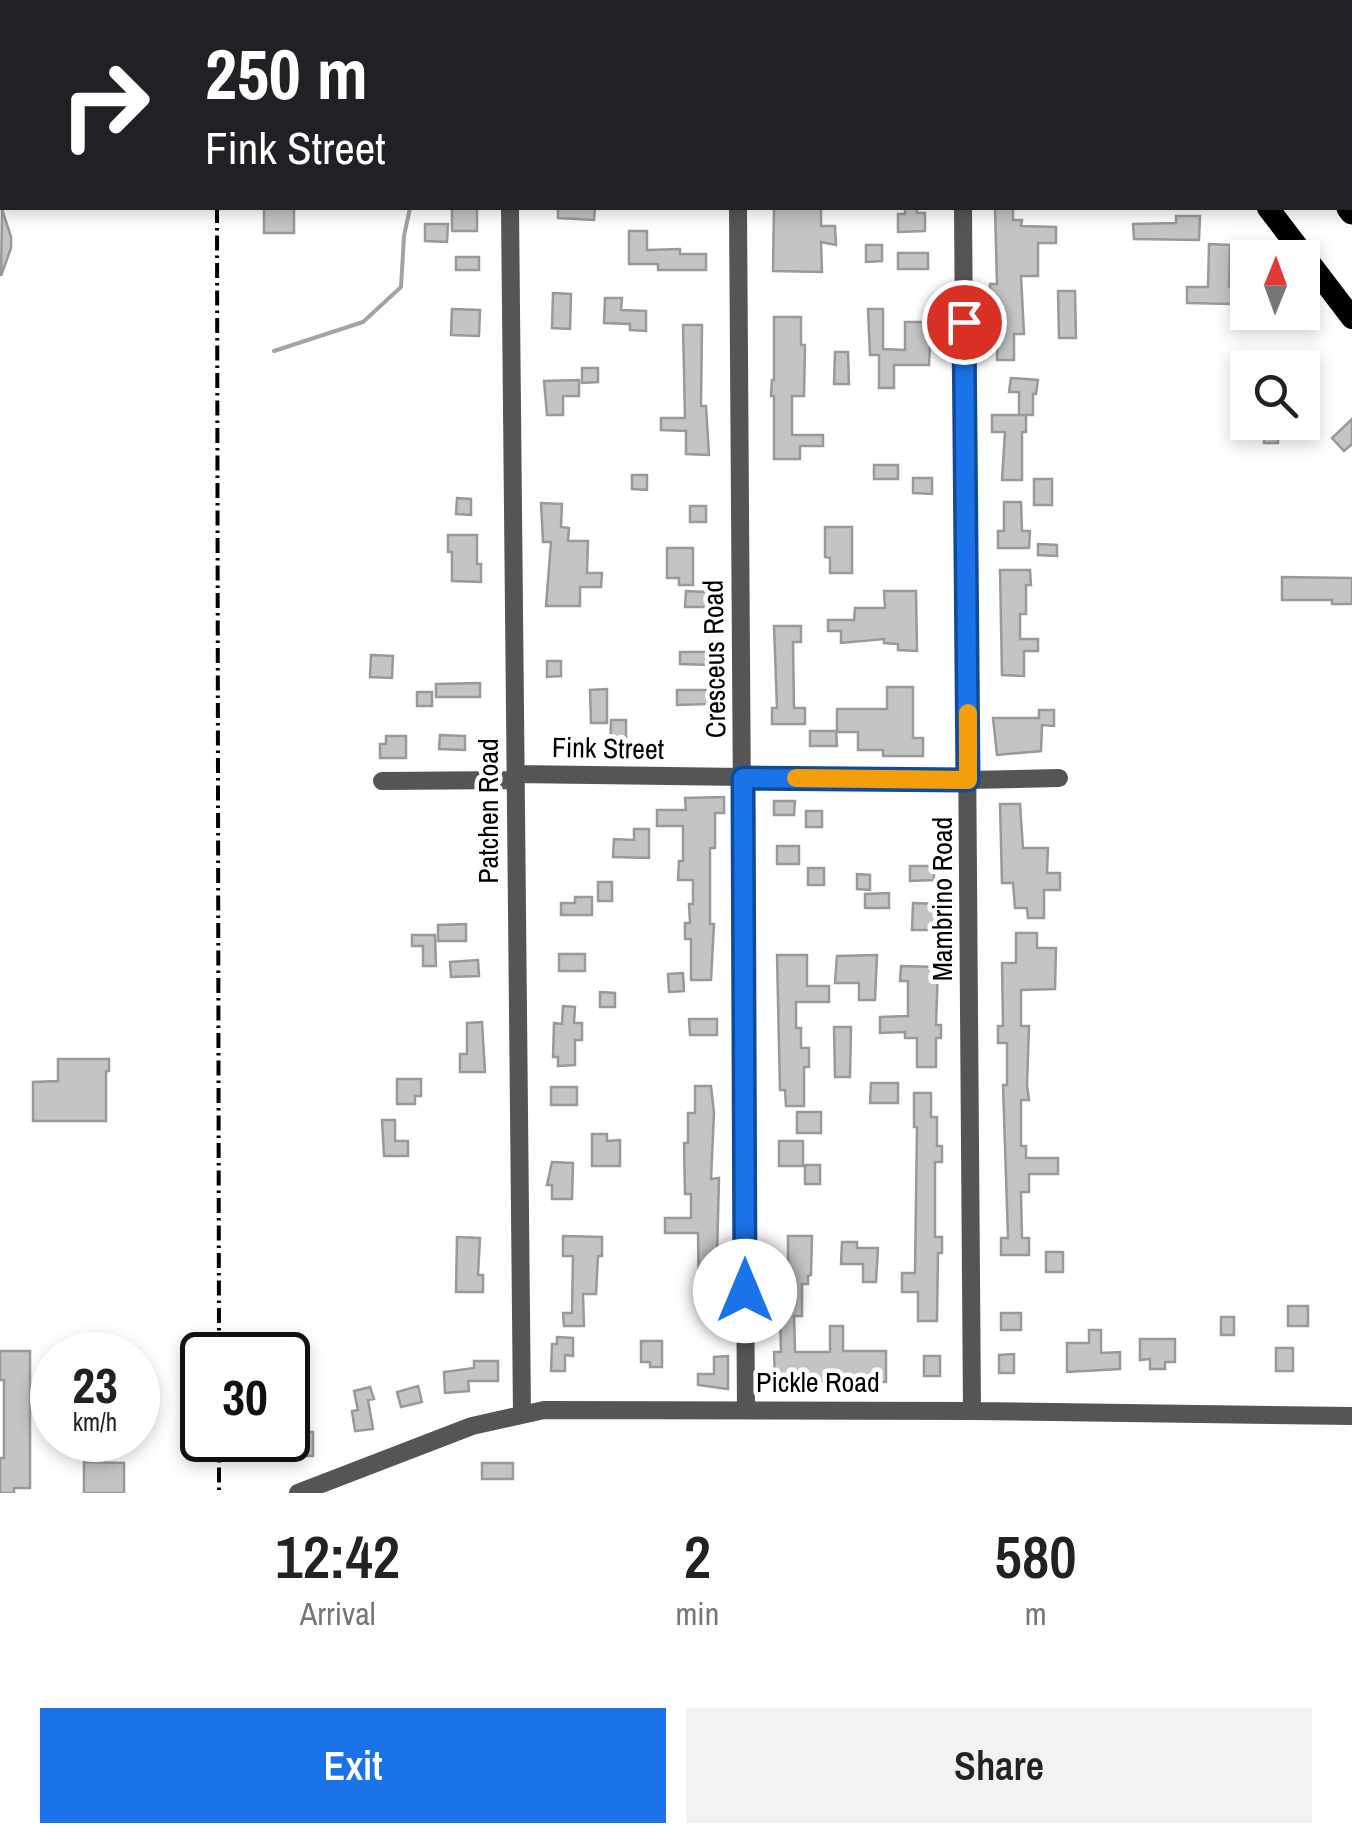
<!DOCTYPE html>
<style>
body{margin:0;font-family:"Archivo Narrow",sans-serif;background:#f2f2f2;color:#222;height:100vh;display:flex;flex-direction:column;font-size:38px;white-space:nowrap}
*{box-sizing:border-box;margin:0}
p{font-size:32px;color:#767676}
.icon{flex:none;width:55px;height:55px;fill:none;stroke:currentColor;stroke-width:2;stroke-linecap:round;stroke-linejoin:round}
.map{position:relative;height:1493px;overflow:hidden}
.side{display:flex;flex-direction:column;background:#fff;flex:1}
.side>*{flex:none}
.guide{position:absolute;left:0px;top:0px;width:1352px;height:210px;box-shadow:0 5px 15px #0003;background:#202124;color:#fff;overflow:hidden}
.needle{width:65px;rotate:1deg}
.fabs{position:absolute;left:1230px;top:240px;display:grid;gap:20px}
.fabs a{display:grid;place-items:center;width:90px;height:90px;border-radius:0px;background:#fff;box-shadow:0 5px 15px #0003;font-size:50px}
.speed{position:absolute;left:30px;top:1332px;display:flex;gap:20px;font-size:50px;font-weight:700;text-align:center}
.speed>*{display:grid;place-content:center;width:130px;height:130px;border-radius:50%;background:#fff;box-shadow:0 5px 15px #0003;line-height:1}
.speed small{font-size:25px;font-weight:400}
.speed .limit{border:5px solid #111;border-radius:15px;background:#fff;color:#111}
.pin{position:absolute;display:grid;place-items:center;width:85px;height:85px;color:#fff;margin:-42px;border:5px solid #fff;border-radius:50%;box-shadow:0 2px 10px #0007}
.me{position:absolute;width:110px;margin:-55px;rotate:0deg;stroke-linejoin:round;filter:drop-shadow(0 0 8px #0008)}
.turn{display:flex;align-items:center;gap:35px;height:210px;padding:0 40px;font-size:45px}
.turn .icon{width:130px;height:130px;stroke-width:2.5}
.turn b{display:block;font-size:70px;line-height:85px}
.eta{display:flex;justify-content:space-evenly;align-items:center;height:170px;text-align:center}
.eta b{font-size:60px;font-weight:600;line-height:70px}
.cta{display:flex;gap:20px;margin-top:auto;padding:20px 40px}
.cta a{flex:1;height:115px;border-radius:0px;background:#1a73e8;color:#fff;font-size:40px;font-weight:600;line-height:115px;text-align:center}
.cta a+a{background:#f2f2f2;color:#222}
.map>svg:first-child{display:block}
</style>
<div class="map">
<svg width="1352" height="1493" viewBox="0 0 1352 1493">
<rect width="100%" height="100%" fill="#fff"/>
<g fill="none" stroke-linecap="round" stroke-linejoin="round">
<path stroke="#a3a3a3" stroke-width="4" d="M549,2v-2
M274,351l89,-29 38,-35 3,-51 6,-28"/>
</g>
<path fill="#c4c4c4" stroke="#999" stroke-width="2.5" d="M264,208h30v25h-30z
M452,208h25v23h-25z
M558,208h37l-1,12 -36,-2z
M774,208h47v18h14l1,19 -15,-3 1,30 -49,-1z
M905,208h12v5h8v18l-27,1v-18h7z
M995,208h18v12h9l-1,6 35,1v16h-18v33h-17l3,58h-10v26h-17l1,-60h-8v-16h7z
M2,209l9,28v11l-10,28z
M1176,216h24l-1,24 -65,-1 -1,-15 43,-1z
M425,224h23l-1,18 -22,-1z
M629,231h18v19l33,-1v5h26v16h-48v-6h-29z
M1209,244l21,1 -1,42h19v27h-15v-10l-46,-1v-16h21z
M866,245h16v16l-16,1z
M898,253h30v16h-30z
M456,257h23v13h-23z
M1058,291h17l1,47h-17z
M553,293l18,1 -1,35 -18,-1z
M605,298h17l-1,12 25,1v20l-16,-1v-6l-26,-1z
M452,309l28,1 -1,26 -28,-1z
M868,309h15v40l22,1v-28h26l-2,43h-35v23h-15v-33h-9z
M774,317h27v28h4l-1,51h-12v39h31v11h-23v13h-26v-63h-3l1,-16h2z
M683,325h19l-1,81h5l3,49 -23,-1v-23l-25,-1v-12h24z
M835,352h13l1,32h-15z
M582,368h16v14l-16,1z
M1011,378l27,2 -2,14h-3v21h-14v-23h-10z
M579,380v16h-16v19h-16l-3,-34z
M992,415h34v17h-4v48h-20l3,-48h-13z
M1352,419v25l-8,7 -12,-13z
M1264,428h14v15h-14z
M874,465h24v14h-24z
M632,475h15v15l-15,-1z
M913,478h19v16l-19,-1z
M1034,479h18v26h-18z
M457,498l14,1v16l-15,-1z
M1004,502h17l1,29h8l-1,17h-31v-17h6z
M541,503l21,1 -1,23 8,1 -1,13h20l-1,32h15l-1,14h-21v19h-34l5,-64h-8z
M690,506h16v16h-16z
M825,527h27v46h-22v-15l-5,-1z
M448,535h29v29h4v18l-29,-1v-29h-4z
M1038,544l19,1v11l-19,-1z
M667,548h26v37h-14v-7h-12z
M1000,570h30l1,15h-5v29h-6v25h18v12h-14v25l-22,-1z
M1282,577l70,1v26h-20v-4h-50z
M686,591l21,1v15h-22z
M884,591h32l1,60 -19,-1v-6l-14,-1v-4l-43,4v-12h-13v-11h26l1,-12h30z
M774,626h27v16h-8l1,66h11v16h-33v-16h5z
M680,652h29v13l-29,-1z
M371,655l22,1 -1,22 -22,-1z
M547,661h14v15l-14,1z
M480,683v14h-44v-13z
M887,687h26v51h10v18h-40v-6h-25v-18h-21v-23h50z
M607,689v34h-16l-1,-33z
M677,690h34v14l-34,1z
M417,692h15v14h-15z
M1039,710h15v16l-12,-1 -1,26 -44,4 -4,-37h46z
M611,720h15v35h-16z
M810,731h26l1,15h-27z
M440,735l25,1v14l-26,-1z
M386,736h20v22h-26v-14h6z
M724,797v16h-9v35h-5v76h4l-3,56h-20v-41h-6v-16h5l-1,-19h4v-24h-15l1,-19h4v-35h-26v-16h29l-1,-12z
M774,801h21l-1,14h-20z
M1000,804h20l3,44h25l-1,25h13v17h-16v28h-16l-1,-10h-12l-2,-25h-11z
M806,811h16v16h-16z
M634,829h15v29l-36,-1 1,-18 20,1z
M777,846h22v18h-22z
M910,866h24v14l-24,1z
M808,868h16v17h-16z
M857,874l13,1v15l-13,-1z
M598,882h14v19h-14z
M889,893v15h-24v-14z
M575,897h17v18h-31v-12h14z
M913,903l26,1v15h-5v11h-22z
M466,924v17h-28v-16z
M1016,933h21v15h19l-1,41 -34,1v36h8l-2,59 2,15h-8v46h5v12h32v16h-29v18h-8l1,46h7v17h-28v-17h7l-5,-153h4v-42h-9v-17h5l-1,-63h14z
M412,935h23l1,31h-13v-20h-11z
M559,954h26v17h-26z
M777,955h30v31h22v16h-33v26h5v20h8v19h-5v39h-18l-1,-16h-5z
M877,955l-2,45h-16v-17h-24l2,-27z
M478,960l1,16 -28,1 -1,-15z
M901,966l37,1 -2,58h5v13h-5v29h-19v-29h-12v-6l-25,1v-16l28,-1v-35h-8z
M683,973l1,18 -15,1 -1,-18z
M600,992l15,1v14h-15z
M563,1006l12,1 -1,16h8v17h-7v25l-17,1v-9h-5l1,-34 8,1z
M689,1019h28v16h-27z
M482,1022l3,50h-25v-18h7v-31z
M834,1027h17l-1,50h-15z
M58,1059h51v12h-3v50h-73v-39l25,-1z
M397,1079h24v17h-6v8h-18z
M871,1083h27v20h-28z
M695,1086h16l3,27 -3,66 8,-1 -3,117h-17l-1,-62h-33v-15h26v-24h-6l-1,-51h4v-30h7z
M551,1087h26v18h-26z
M914,1093h17v24h6v29h5v16h-7v75h7v16h-4l-1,68h-19v-29h-16v-19h13l2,-146h-3z
M797,1112h24v21h-24z
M382,1120h13v21h13v15h-24z
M592,1134h15v7l13,-1v26h-28z
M779,1141h24v25h-24z
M552,1162l21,1 -1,36h-20v-14h-5z
M805,1165h15v19h-15z
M563,1236l39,1v19h-4l-2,38h-13l1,32h-20l-1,-13h9l1,-57h-10z
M788,1236h24l-1,39 -3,1v8h-6v32h-8l1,36h35v-26h13v25h43v31l-111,-1 -1,-29h7l-1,-36h-7l2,-50h13z
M457,1237l23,1 -2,37h5v17h-27z
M842,1242h15v6h21l-2,34h-13v-18h-22z
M1046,1252h17v20h-17z
M1288,1306h20v20h-20z
M1001,1313h20v17h-20z
M1221,1317h13v18h-13z
M1089,1330h12v23l19,-1v17l-53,3v-29h22z
M557,1337l16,1v18l-8,-1v16h-14l1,-27h5z
M1140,1339h35v23h-10v7h-15v-10l-10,1z
M641,1341h21v26h-12v-5h-9z
M1276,1348h17v23h-17z
M0,1351h30v137h-16v5h-14v-35h4v-78h-4z
M1014,1354v19h-15v-18z
M728,1356v33l-30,-4v-11h16v-17z
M924,1356h16v20h-16z
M474,1361h24v20h-30l1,10 -24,2 -1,-21 30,-4z
M418,1386l4,16 -21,5 -4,-15z
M370,1387l4,12 -6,1 5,29 -18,2 -3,-20 6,-1 -4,-19z
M296,1432h17v24h-17z
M84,1462l40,1v30h-40z
M482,1463h31v16h-31z"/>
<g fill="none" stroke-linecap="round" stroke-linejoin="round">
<path stroke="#555" stroke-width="18" d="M506,0v2
M736,0v2
M961,0v2
M510,208l12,1206
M738,208l8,1201
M963,208l9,1203
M515,774l453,6 91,-2
M382,781l133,-1
M298,1493l174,-67 72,-16 428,1 380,5"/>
<path stroke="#000" stroke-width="22" d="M1109,0l1,2
M1316,0l1,2
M1350,56l2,3
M1268,208l84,110"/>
<path stroke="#000" stroke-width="25" d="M1221,0l2,2
M1249,0l2,2
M1350,165l2,3
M1349,208l3,4"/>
<path stroke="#000" stroke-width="4" stroke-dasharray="15 5 2.5 5" stroke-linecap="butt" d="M217,2l1,-2
M217,208l2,1147
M219,1440v53"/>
</g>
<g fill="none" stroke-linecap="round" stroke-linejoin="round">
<g stroke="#114b97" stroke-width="25">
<path id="route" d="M745,1291l-2,-513 225,2 -4,-458"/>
</g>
<use href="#route" stroke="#1a73e8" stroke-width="18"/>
<path stroke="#f59e0b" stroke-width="18" d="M796,778l172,2v-67"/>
</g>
<g text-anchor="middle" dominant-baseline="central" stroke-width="9" stroke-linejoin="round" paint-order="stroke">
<g font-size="28" fill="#000" stroke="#fff">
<text transform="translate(714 659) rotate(-91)">Cresceus Road</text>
<text transform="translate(608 748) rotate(1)">Fink Street</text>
<text transform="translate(488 811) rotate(-90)">Patchen Road</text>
<text transform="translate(942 899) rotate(-90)">Mambrino Road</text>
<text x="818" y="1382">Pickle Road</text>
</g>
</g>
</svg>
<div class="fabs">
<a><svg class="needle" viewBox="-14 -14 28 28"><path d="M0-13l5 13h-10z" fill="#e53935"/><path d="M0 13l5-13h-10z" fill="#767676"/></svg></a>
<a><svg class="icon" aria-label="search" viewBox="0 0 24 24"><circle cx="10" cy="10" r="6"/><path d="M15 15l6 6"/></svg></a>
</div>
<div class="speed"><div>23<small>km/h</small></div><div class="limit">30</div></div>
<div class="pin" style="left:964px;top:322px;background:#d93025"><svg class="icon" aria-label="arrive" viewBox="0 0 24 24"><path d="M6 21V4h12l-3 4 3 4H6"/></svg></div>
<svg class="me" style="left:745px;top:1291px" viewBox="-20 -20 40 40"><circle r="19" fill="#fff"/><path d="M0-13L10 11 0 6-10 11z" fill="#1a73e8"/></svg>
<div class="guide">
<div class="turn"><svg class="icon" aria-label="right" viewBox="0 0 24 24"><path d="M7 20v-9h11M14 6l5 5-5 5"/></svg><div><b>250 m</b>Fink Street</div></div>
</div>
</div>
<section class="side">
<div class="eta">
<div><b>12:42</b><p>Arrival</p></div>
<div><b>2</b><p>min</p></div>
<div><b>580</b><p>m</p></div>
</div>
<div class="cta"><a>Exit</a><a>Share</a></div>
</section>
